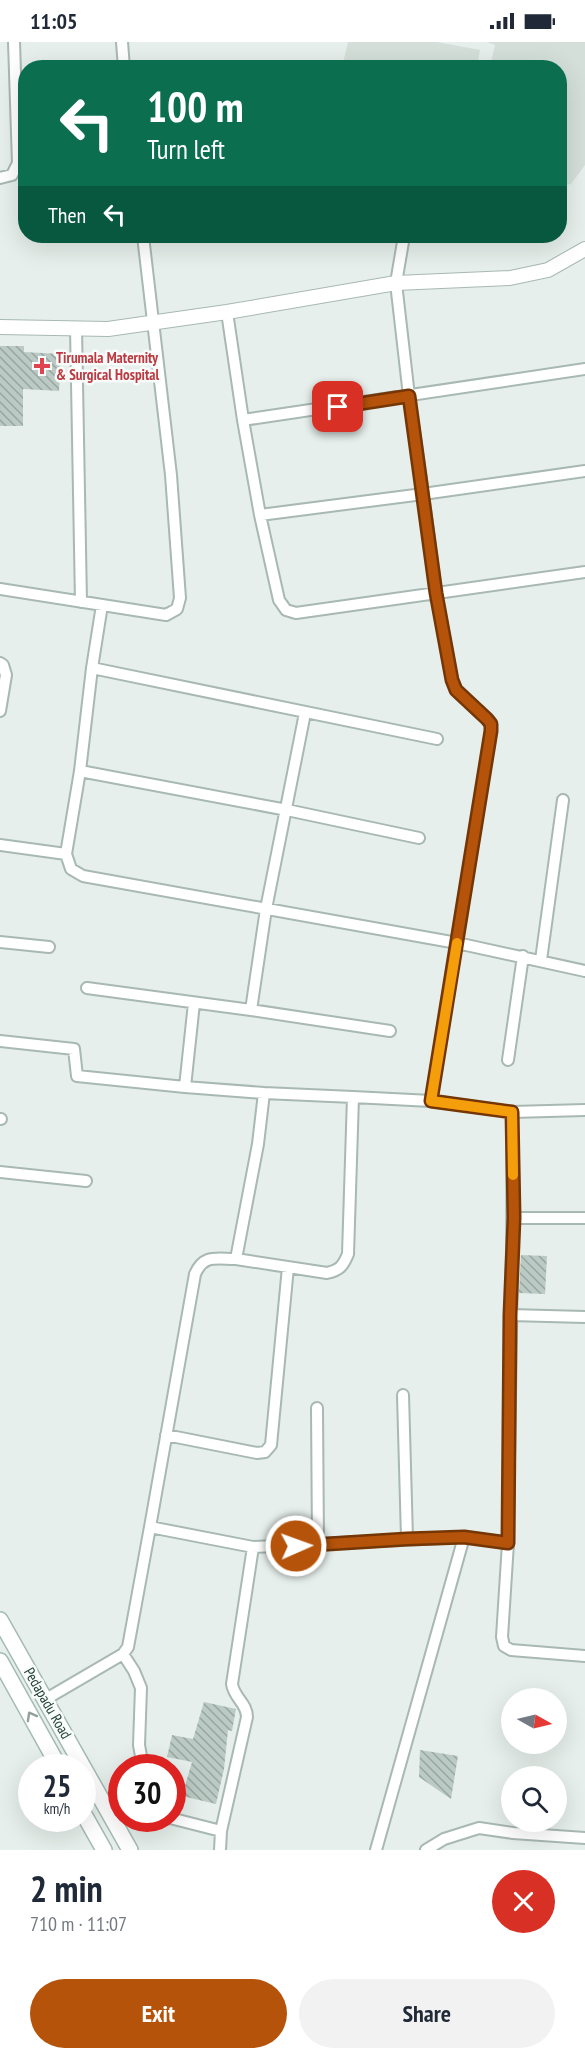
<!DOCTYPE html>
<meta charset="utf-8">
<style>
body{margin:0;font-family:"PT Sans Narrow",sans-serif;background:#f2f2f3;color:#1f2937;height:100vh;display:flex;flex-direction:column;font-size:22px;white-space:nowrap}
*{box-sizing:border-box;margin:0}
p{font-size:20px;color:#747a83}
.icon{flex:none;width:33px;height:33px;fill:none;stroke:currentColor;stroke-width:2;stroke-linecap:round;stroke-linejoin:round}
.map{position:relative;height:1808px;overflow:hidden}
.sheet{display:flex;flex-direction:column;background:#fff;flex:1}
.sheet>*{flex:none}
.guide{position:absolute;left:18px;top:18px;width:549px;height:183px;border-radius:24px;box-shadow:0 6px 24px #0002;background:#0b6e4f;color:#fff;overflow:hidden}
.needle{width:39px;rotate:98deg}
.controls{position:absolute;left:501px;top:1646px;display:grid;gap:12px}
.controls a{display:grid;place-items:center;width:66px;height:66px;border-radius:50%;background:#fff;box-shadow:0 6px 24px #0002;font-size:30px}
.speed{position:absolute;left:18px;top:1712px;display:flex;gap:12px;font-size:30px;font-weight:700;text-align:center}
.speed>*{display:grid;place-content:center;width:78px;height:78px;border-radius:50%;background:#fff;box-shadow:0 6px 24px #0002;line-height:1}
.speed small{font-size:15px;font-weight:400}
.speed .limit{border:9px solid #d22;background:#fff;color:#111}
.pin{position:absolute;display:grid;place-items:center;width:51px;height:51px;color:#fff;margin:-26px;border-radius:12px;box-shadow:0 3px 9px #0006}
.me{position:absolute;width:66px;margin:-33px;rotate:88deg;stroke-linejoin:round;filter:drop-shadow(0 0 4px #0008)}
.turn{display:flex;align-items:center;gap:21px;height:126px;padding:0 30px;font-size:27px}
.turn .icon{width:78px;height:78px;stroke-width:2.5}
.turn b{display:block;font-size:42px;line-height:51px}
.then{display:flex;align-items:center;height:57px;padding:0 30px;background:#0003;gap:12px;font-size:22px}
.round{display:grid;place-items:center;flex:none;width:63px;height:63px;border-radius:32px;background:#f2f2f3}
.overview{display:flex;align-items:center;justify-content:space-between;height:102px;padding:0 30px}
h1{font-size:36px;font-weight:700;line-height:45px}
.primary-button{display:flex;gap:12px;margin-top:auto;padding:12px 30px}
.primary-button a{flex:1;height:69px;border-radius:36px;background:#b45309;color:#fff;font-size:24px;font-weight:700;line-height:69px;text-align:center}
.primary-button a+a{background:#f2f2f3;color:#1f2937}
.status{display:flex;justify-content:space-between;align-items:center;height:42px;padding:0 30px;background:#fff;direction:ltr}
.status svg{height:16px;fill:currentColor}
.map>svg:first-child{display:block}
</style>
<div class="status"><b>11:05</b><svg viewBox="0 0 49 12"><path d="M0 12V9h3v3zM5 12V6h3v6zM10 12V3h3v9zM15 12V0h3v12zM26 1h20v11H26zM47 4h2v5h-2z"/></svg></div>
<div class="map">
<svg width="585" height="1808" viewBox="0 0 585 1808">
<defs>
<pattern id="building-back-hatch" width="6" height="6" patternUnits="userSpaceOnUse" patternTransform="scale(1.5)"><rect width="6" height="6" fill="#bbcac4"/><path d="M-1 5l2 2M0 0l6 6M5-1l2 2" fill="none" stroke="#98a6a0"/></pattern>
</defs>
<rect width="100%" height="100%" fill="#e6efeb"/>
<path fill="#d4dfda" d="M348,0h89l43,8 -3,17h-135z
M487,0h98v123l-14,19 -11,2v-118l-70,-1 5,-22z"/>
<path fill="url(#building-back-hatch)" d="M0,304h24v6l37,2 -2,37 -36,-2v37h-23z
M521,1213l26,1 -2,38 -26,-1z
M204,1660l32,7 -4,22 -4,-1 -4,39 -8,35 -34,-8 10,-34 -25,-5 5,-22 21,4z
M420,1708l38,6 -7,43 -32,-22z"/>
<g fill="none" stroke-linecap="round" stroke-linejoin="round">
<g stroke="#a8b8b2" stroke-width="14">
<path id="minor" d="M122,0l2,26
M0,136l12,-3 6,-12 -4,-121
M404,194l-8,47 13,113 14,98 162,-23
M227,270l16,108 17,95
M76,286l5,274
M243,378l342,-51
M0,547l166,26 11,-6 3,-11 -9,-123 -28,-239
M0,621l3,2 3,10 -6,36
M92,626l345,71
M305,671l-39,196 -15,101 139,21
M80,729l207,39 132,28
M0,803l66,9 5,15 12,7 374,67 128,28
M66,812l14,-83 12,-103 10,-63
M0,900l49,5
M541,918l22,-160
M87,946l164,22
M194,961l-9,84 79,6 -6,51 -22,115 91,14c13,-3 16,-7 21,-19l5,-157 -89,-4
M0,999l74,8 3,27 108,11
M508,1018l15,-104
M353,1055l78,4 60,-370v-7l-4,-5 -31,-29 -4,-10 -16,-87 -13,-99 -163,21 19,85 7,10 10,3 289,-41
M431,1059l81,11 73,-2
M0,1077h1
M0,1130l86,9
M514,1176h71
M236,1217c-20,0 -32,-5 -41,15l-45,253 103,20 211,-10
M510,1273l75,2
M403,1353l4,143
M317,1366l1,137
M166,1393l91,18 8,-1 6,-7 17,-178
M508,1501l-6,94 2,9 7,4 74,6
M123,1612l11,17 7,17 -2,57 4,22
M46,1657l77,-45 5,-7 22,-120
M170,1776l51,13
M220,1808l1,-19 26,-114c0,-14 -13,-19 -15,-33l21,-137
M376,1808l88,-313 44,6c1,-143 6,-287 4,-431
M426,1808l18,-11 35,-11 34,5 72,5"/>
</g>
<g stroke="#a8b8b2" stroke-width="16">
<path id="tertiary" d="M0,285l108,2 119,-17 169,-29 114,-5 38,-8 37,-21"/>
</g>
<g stroke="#a4bbb3" stroke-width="18">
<path id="secondary" d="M0,1578l130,230
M0,1619l59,106
M82,1769l22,39"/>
</g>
<use href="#minor" stroke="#fff" stroke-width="10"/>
<use href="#tertiary" stroke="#fff" stroke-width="14"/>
<use href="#secondary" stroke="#fff" stroke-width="15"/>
</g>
<defs><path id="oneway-chevron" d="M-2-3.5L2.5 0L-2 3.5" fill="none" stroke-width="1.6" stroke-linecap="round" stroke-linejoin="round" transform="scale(1.5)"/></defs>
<use stroke="#92a09c" href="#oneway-chevron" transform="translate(31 1674) rotate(-119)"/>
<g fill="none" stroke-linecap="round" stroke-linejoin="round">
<g stroke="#753606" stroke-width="15">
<path id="route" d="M296,1504l111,-7 57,-2 44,6 2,-228 4,-97 -2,-106 -81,-11 60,-370v-7l-4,-5 -31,-29 -4,-10 -16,-87 -27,-197 -71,11"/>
</g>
<use href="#route" stroke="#b45309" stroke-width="10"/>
<path stroke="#f59e0b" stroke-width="10" d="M457,901l-26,158 81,11 1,63"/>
</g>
<path fill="#e0444e" stroke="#f7fbf9" stroke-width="2" d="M39 315h6v6h6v6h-6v6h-6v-6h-6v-6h6z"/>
<g text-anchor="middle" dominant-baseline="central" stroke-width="5" stroke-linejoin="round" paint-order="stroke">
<g font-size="15" font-weight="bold" fill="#be3a42" stroke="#f7fbf9" text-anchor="start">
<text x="56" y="315">Tirumala Maternity<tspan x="56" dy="17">&amp; Surgical Hospital</tspan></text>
</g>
<g font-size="15" fill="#24423a" stroke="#f7fbf9">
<text transform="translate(48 1661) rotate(60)">Pedapadu Road</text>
</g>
</g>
</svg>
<div class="controls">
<a><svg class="needle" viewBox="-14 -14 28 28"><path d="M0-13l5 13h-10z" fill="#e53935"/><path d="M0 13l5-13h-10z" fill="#747a83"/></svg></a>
<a><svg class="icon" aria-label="search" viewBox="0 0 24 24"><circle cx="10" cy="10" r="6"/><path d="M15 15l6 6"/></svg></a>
</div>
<div class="speed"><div>25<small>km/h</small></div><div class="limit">30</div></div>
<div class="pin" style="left:338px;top:365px;background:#d93025"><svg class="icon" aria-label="arrive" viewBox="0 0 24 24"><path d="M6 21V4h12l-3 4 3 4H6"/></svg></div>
<svg class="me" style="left:296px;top:1504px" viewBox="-20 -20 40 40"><circle r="17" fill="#b45309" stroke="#fff" stroke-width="3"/><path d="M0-11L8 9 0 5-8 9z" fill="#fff"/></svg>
<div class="guide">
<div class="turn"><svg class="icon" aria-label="left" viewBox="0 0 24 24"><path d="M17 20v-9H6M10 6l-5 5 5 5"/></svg><div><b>100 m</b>Turn left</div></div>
<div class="then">Then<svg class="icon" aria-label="left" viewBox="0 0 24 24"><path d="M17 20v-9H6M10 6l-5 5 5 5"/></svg></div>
</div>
</div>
<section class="sheet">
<div class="overview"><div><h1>2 min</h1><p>710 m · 11:07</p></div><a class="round" style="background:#d93025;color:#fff"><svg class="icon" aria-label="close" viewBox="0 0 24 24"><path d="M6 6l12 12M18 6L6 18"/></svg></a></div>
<div class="primary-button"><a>Exit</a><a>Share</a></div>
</section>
